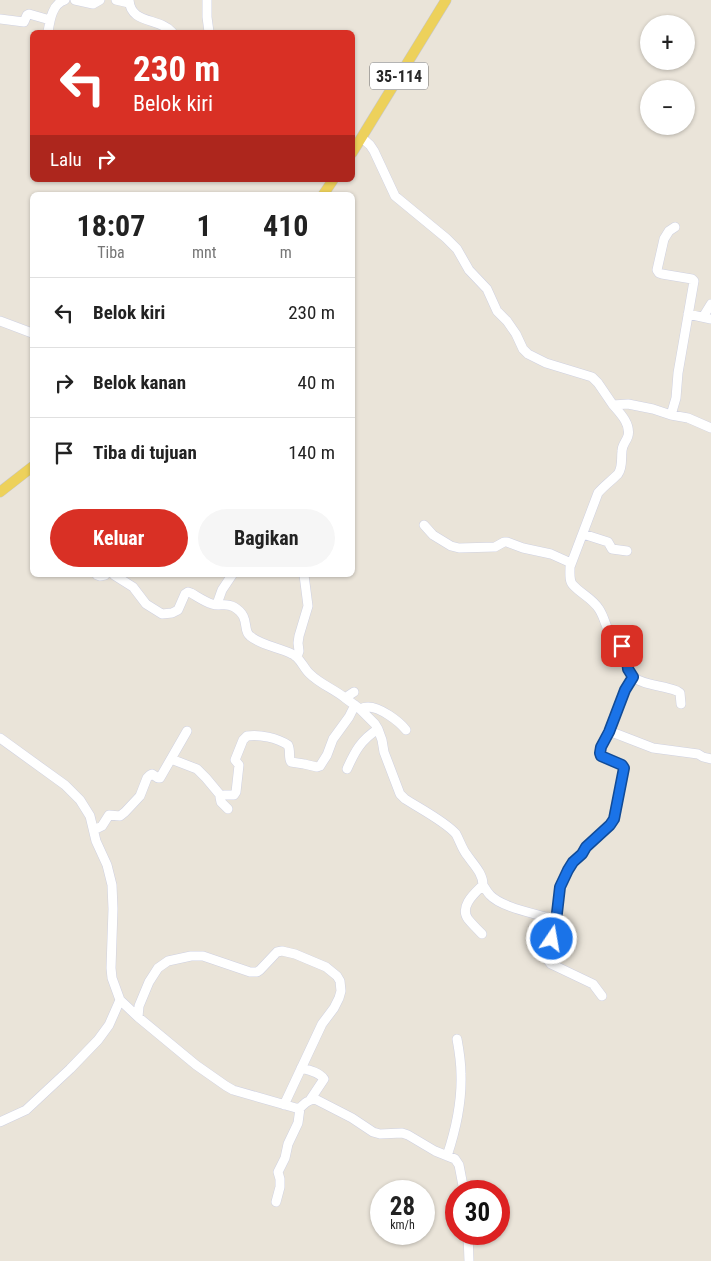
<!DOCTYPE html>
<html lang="id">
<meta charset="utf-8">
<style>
body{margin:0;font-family:"Roboto Condensed",sans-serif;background:#f6f6f6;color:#222;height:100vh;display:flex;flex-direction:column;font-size:19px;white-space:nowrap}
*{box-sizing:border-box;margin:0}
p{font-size:16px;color:#767676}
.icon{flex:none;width:28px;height:28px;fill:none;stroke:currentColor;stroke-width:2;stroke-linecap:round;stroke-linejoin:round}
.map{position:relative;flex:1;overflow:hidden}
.drawer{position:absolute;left:30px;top:192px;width:325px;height:385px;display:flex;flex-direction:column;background:#fff;border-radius:8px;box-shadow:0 1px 4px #0004}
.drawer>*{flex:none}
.hud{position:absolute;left:30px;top:30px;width:325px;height:152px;border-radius:8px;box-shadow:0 1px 4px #0004;background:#d93025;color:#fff;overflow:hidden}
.tools{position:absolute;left:640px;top:15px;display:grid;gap:10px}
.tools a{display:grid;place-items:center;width:55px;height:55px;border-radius:50%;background:#fff;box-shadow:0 1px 4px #0004;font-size:25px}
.speed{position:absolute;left:370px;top:1180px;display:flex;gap:10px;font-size:25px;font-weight:700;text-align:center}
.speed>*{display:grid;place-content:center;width:65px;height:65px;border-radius:50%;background:#fff;box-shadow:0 1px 4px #0004;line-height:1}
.speed small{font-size:12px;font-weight:400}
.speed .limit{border:8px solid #d22;background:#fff;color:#111}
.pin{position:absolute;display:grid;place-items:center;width:42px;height:42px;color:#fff;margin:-21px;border-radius:10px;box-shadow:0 2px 8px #0006}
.me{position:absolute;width:55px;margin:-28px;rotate:12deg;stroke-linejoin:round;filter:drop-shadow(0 0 4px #0008)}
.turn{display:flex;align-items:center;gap:18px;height:105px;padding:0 20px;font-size:22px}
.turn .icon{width:65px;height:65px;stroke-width:2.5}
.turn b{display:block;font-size:35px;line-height:42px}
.then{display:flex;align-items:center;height:48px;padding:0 20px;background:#0003;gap:10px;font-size:19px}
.eta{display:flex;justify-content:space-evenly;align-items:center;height:85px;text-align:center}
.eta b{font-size:30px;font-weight:700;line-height:35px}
.cta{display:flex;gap:10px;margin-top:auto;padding:10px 20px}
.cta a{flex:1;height:58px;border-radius:30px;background:#d93025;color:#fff;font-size:20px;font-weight:700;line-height:58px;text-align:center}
.cta a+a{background:#f6f6f6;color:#222}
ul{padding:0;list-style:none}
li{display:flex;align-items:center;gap:15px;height:70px;padding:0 20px;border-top:1px solid #e0e0e0}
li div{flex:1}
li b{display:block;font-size:19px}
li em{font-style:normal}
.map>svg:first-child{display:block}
</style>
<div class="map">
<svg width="711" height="1261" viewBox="0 0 711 1261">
<rect width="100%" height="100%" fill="#eae4d9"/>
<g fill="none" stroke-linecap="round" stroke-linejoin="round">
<g stroke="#cfd1e1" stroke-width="10">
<path id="minor" d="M75,0l18,4 7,-4
M116,0l13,3
M129,0c2,25 30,17 43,32
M207,0v17l2,15
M0,19l24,3 3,-7 2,-1 21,6
M48,32c2,-12 4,-28 17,-32
M362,138l8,7 4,6 21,45 51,42 11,11 12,21 18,19 10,22 10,10 9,13 7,15 5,5 18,9 46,14 6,6 15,22 15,-1 25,5 18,6 17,3 23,10
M688,314l23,5
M703,317l8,-13
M0,321l32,12
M671,415l5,-17 2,-25 16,-92 -2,-2 -30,-5 -3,-1 -2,-3 7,-31 5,-8 6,-4
M424,525l9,10 18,11 8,2 36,-1 9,-5h3l16,6 28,6 20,9
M583,534l25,8 4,7 15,2
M97,575l3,1 5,-1
M114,575l19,12 13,17 16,10 10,-1 6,-3 7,-16 3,-2 3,1c7,4 14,9 21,11 8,3 13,-2 22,3 17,10 8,23 16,29 12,10 29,11 42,18 9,4 11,14 18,20 10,10 24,15 35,24l9,-6
M217,604l5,-14 10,-15
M295,656l3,-2 1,-3 -1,-8 1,-7 9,-30 -4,-31
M633,677c12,9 30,8 44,14l3,2 1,11
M345,698l15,11 15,15 3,5 4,11 2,12 16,42 5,5c14,9 41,23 51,35 4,7 6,15 11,21 6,9 16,18 16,30 -8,8 -24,21 -15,34 4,5 9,10 14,15
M360,709c2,-1 6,-2 8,-2 12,0 31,14 38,23
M609,731l44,17 45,6 5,3 8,2
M0,738l65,47 15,15 10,16 6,25 11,24 5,20 1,24 -2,59 1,10 8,22 18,17 58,48 30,21 7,4 63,18h4c5,-5 8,-8 15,-9l37,19 21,14 7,2 22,-1 6,2 27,16 20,8 4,6 5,26
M171,759l26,10 9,9 15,18
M347,769c8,-18 14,-29 31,-40
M228,809l-7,-7 -1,-5 4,-2h10l2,-3 3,-27 -4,-5 8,-20 4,-4c13,-2 30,2 41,9 3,6 0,12 3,17l13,2 13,3 3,-1 7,-11 6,-16 16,-22 6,-12
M94,830l8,-4 7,-11 11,1 5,-4 15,-16 7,-18 3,-3 2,-1 6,4h2l27,-47
M483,885c2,3 4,7 7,10 11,12 43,18 59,23h7l4,-31 8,-17 5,-8 9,-8 4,-7 24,-22 5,-6 9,-51 -2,-3 -21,-9 -1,-3 1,-6 8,-16 16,-41 8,-13c-7,-11 -4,-16 -8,-26 -2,-6 -9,-9 -13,-14 -6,-8 -7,-19 -13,-28 -7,-11 -18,-15 -26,-24 -4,-4 -3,-12 -3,-18l28,-74c6,-7 13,-12 20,-19 5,-7 3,-15 4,-23 0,-6 4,-9 6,-15 3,-12 -8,-23 -15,-31
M556,918l-4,21 -5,16 1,5 3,4 42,20 9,12
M138,1017l1,-11 10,-24 9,-14 10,-7 23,-5h12l47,16h7l3,-2 17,-18 5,-1 13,3 31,13 11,9 3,5 1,10 -2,7 -5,10 -12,16 -38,81
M301,1068c8,2 18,4 23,11l-14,21
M0,1122l26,-12 44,-41 28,-29 11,-15 11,-25
M447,1156c9,-27 15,-54 14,-82 0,-12 -2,-24 -4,-35
M276,1202l4,-15v-8l-2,-7 7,-14 3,-14 10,-21 2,-15
M468,1234l1,27"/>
</g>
<g stroke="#c7c7c7" stroke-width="11">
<path id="major" d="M352,153l94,-153
M323,195l10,-15
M0,492l32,-25"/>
</g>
<use href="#minor" stroke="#fff" stroke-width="9"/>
<use href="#major" stroke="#edd15b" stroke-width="10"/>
</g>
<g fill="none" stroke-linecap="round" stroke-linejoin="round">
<g stroke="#114b97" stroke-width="12">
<path id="route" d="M552,939l5,-26 3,-26 8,-17 5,-8 9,-8 4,-7 24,-22 4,-6 10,-51 -2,-3 -21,-9 -1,-3 1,-6 8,-15 16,-42 8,-13 -5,-8 -2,-17 -4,-6"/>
</g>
<use href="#route" stroke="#1a73e8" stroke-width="9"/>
</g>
<g text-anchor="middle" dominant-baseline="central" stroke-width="4" stroke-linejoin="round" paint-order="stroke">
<rect fill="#fff" stroke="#686868" stroke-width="1" x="370" y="62.5" width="58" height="27" rx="4"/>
<g font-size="16" font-weight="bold" fill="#282828">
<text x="399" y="76">35-114</text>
</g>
</g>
</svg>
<div class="tools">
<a>+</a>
<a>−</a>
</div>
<div class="speed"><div>28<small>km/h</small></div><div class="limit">30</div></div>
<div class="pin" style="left:622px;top:646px;background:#d93025"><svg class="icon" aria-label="arrive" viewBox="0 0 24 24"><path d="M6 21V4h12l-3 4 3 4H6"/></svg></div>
<svg class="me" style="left:552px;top:939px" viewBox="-20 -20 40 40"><circle r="17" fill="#1a73e8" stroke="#fff" stroke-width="3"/><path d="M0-11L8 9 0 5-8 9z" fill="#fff"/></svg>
<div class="hud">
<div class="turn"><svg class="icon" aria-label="left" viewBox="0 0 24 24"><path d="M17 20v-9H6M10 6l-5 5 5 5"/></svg><div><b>230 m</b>Belok kiri</div></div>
<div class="then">Lalu<svg class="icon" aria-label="right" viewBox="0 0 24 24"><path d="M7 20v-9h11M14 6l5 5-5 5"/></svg></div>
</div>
<section class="drawer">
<div class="eta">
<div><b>18:07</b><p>Tiba</p></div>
<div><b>1</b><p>mnt</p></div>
<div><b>410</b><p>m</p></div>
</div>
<ul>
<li><svg class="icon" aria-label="left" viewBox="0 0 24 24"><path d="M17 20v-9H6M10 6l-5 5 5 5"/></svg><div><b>Belok kiri</b></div><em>230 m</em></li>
<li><svg class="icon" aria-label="right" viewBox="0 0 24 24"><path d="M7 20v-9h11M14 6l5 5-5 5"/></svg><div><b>Belok kanan</b></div><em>40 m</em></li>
<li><svg class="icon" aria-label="arrive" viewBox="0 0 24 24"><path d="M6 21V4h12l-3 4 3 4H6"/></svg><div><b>Tiba di tujuan</b></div><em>140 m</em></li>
</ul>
<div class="cta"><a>Keluar</a><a>Bagikan</a></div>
</section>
</div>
